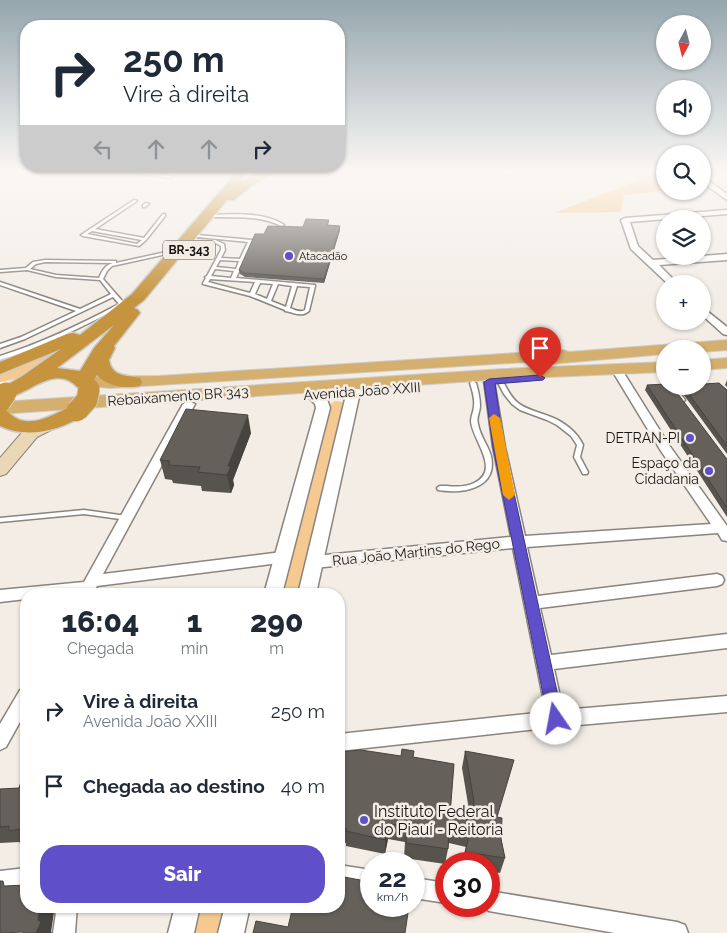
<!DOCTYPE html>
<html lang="pt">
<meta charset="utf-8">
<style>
body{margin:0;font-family:Raleway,sans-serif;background:#f2f2f3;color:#1f2937;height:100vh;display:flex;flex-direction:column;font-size:19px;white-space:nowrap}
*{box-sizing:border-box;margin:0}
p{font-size:16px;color:#747a83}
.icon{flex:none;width:28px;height:28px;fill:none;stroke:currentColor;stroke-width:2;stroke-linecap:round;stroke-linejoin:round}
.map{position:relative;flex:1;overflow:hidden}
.panel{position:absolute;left:20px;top:588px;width:325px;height:325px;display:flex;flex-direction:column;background:#fff;border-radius:20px;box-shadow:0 1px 4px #0004}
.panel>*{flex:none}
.banner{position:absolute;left:20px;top:20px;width:325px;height:152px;border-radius:20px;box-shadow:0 1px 4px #0004;background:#fff;color:#1f2937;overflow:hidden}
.needle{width:32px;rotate:187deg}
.fabs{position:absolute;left:656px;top:15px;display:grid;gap:10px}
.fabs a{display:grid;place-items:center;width:55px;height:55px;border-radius:50%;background:#fff;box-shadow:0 1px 4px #0004;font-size:25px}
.speed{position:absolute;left:360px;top:852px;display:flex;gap:10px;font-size:25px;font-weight:700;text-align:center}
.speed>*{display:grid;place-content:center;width:65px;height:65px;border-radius:50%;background:#fff;box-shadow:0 1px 4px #0004;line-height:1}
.speed small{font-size:12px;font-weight:400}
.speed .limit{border:8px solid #d22;background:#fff;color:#111}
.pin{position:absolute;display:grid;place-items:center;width:42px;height:42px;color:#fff;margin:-51px -21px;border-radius:50% 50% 50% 0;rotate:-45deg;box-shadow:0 0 5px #0007}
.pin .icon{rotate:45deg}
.me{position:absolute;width:55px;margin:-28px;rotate:348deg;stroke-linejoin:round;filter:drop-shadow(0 0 4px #0008)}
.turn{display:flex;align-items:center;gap:18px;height:105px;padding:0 20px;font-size:22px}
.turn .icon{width:65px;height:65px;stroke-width:2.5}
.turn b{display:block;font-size:35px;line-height:42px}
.lanes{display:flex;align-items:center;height:48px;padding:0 20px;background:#0003;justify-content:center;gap:25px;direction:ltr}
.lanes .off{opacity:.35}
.eta{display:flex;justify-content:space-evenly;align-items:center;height:85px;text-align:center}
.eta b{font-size:30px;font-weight:800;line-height:35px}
.action{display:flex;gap:10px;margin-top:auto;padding:10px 20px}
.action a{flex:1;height:58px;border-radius:20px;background:#5f50c9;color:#fff;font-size:20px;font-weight:800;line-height:58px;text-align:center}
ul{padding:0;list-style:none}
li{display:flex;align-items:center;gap:15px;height:75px;padding:0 20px}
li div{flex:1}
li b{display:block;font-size:19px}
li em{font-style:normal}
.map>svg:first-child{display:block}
</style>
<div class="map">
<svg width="727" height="933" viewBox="0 0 727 933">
<rect width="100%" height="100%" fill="#f3ede6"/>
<path fill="#f5c98f" d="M665,170v21l-41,4 -3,17 -67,1z
M82,339l-62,39 -20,4v-9l16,-5z
M335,401l7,1 2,3 -44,189h-20l49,-189z
M199,906h27l-6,27h-28z"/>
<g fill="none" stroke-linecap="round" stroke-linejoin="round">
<g stroke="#8a847e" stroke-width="3">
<path id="service" d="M127,170l44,6 2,1 -2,1 -45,-6 -1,-1z
M134,200l3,1 -42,28 49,9 19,-24h2v2l-19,24 -7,6 -56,-10 -2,-1zM92,231l50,9 -5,4 -50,-10z
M146,203l3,1 -4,3h-2v-2z
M212,215c21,-1 54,-3 72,10l-3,1c-21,-11 -45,-8 -68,-9l-2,-1z
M197,235l55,5 1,1 -17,37 79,7v1l-6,25c-8,7 -15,1 -24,0v-1l-35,-14 -47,-12v-1l3,-5 -1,-1 2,-1 14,-26v-4l-7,-4 -18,-1h-1v-2l20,1 9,4 1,6 -4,8 19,1 8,-17 -50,-5 -2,-1zM220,260l19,1 -3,8 -20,-2zM215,269l19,2 -3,7 -20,-2zM210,279l45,3 -5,11 -42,-11zM260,283l13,1 -6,15 -12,-5zM278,284l14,2 -6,21 -15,-6zM297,286l13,1 -5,23c-5,3 -10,0 -15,-2z
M175,250l2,1 -1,1 -64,14 -5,5 -4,8 21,24v2c-40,21 -81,42 -124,55v-4c42,-13 81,-32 119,-52l-6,-7 -88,42 -25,9v-4l21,-7 55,-26 -76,-26v-3l80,27 31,-15 -11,-14 -44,-3 -29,-7 -27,2v-2l26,-2 7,-6 12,-2 69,1h2v2zM45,262l68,1c-8,2 -11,8 -14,15l-43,-3 -26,-6 6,-5z
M660,366l2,1 3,4v6l-2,-1 -6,-8z
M500,379l2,1c5,8 8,17 16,23 9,7 21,9 33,14 13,5 26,15 32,28l-3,12 8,15 -1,2h-4l-9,-17 3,-12 -6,-9 -14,-11 -10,-5 -27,-10 -8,-6 -8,-10 -7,-13z
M473,381l3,2c2,7 4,15 4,23 0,6 -4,11 -2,18 2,12 10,21 13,32 7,33 -29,38 -53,34l-1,-2c1,-1 2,-2 3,-2 0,0 7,0 7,0 9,1 19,1 27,-3 28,-13 -2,-43 -3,-62 0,-5 3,-10 3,-15 1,-8 -2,-16 -4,-23z
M669,386h6l10,14 -1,1h-4z
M84,510l43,6h2l1,2 -1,2h-2l-43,-6 -84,8v-4z"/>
</g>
<g stroke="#8a847e" stroke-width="3">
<path id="minor" d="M702,176l25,18v6l-25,-18z
M727,210v4l-97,8 8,24 15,14 74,-6v6l-68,5 19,19h-10l-37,-35 -10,-29 4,-2z
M702,307l25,20v8l-4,-1 -21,-19z
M618,369l4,1 47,75 58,81v15l-5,-1 -4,-7 -191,14 11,49 179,-22 5,2 2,4 -2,4 -5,2 -177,22 11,47 176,-21v14l-173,21 9,41 164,-14v16l-171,15 -217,24v-17l207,-22 -33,-164 -199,20 -5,-2 -2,-4 2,-4 5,-2 197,-19 -18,-90 -9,-66 1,-2h8l1,2 11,66 20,89 186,-12 -50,-73 -48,-79z
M189,401l6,3 -92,170 179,-22 5,2 2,4 -2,4 -190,24 -4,8h-67v5l-26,3v-12l84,-8 99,-178z
M26,687v24l-20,36 -6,3v-26l20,-34z
M339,865l32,5v20l-32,-5z
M26,868v20l-26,3v-20z
M414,878l32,5v20l-32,-5z
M489,891l188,31 8,3 3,8h-73l-126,-22 -8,-5h8z
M57,906h20l-2,27h-22z"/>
</g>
<g stroke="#8a847e" stroke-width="3">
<path id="tertiary" d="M357,388l7,4 -5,5 -43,197h-18l48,-199 6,-6z
M313,391l14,8 3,9 -48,186h-18l52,-186 -1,-4 -9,-9z
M175,906h25l-6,27h-26z
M225,906h25l-6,27h-26z"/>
</g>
<g stroke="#8a847e" stroke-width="2">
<path id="secondary" d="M49,419l6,1 2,4 -2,4 -18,9 -31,37 -6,2v-18l25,-29z"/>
</g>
<g stroke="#cccccb" stroke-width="2">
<path id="primary" d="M727,340v10l-25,2v-3h-37v5l-115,10 -7,-3 -433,27 -32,-3 -3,-4 3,-4 81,-1 404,-26 6,2z
M727,358v10l-25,2v-10z
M665,362v10l-162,7 -503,35v-12l503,-33z"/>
</g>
<g stroke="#cccccb" stroke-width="3">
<path id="trunk" d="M235,170h12l-5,11 21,-11h15l-27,16 -17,14h-7l-83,100 -10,8 4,2 2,3 -26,33 1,2 -6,12c3,17 17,15 31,18l2,4 -2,4c-14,3 -34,0 -43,-11l-4,6 5,8 -2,4 -7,2 -7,-2c-26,-38 -58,10 -82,4v-8l21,-12 40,-28 -61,25v-12l67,-28 6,-1 7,2 52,-41 98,-114zM114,325l-20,23 -14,23 -23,-3z
M77,405l7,2 3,4 -3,4c-26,16 -56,24 -84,11v-18c8,2 12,9 20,12 21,6 38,-10 57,-15z"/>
</g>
<use href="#service" fill="#fff" fill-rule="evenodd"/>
<use href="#minor" fill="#fff" fill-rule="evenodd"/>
<use href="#tertiary" fill="#fff" fill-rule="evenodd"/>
<use href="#secondary" fill="#e9d7b6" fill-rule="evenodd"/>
<use href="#primary" fill="#d4af6e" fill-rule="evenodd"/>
<use href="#trunk" fill="#c6943e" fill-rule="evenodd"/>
<g stroke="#cccccb" stroke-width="23" stroke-linecap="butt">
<path id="trunk-bridge" d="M0,402l6,-9
M77,411l10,-11 2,-11"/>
</g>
<use href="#trunk-bridge" stroke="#c6943e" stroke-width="21"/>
</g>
<path fill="#57534d" d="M162,170h33l-3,3z
M329,220l-1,5 12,1v4l-16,53 -79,-6 -5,-3 -1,-4 25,-36 39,-7z
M727,380v7l-2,-2z
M647,385l80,74v58l-82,-127z
M678,386h24l25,4v64l-49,-67z
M251,433l-18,47 1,5 -3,8 -29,-2 -1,-5 -28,-3 -1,-3 -7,-1 -5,-19z
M465,751l32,66 8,41 -5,15 -11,-2v-7h-27l4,-17 -17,-4 -1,6 -3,15 -41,-6 1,-16 -17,-3 -3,15 -39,-8v-3l-7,-2v-89l74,5 37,58 19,5 1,-4 -8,-48z
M26,782v63l-4,1 -3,-4 -19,1v-54l19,-1z"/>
<path fill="#47433f" d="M340,226v4l-16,53v-4z
M248,415l3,18 -18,47 1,5 -3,8 -4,-18 1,-9z
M26,815v22l-6,-8z
M389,824l-1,15 -3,15v-14z
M40,906h15l-4,26 2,1h-17z"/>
<path fill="#65605a" stroke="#47433f" d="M306,219l23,1 -2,5 13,1 -16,53 -80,-6 -5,-3 16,-36h9l4,-8 35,1z
M702,383l2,1 15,-1 8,7v56l-44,-60h19z
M665,384v2h7l54,72 1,1v49l-80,-123z
M186,409l62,6 -20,51h3l-4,9 -29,-3 2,-5 -32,-2 2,-4 -10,-1z
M402,749l12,2 -1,6 41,7 -4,51 21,5 3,-19 -9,-50 49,9 -17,57 5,1 -1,21 4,19 -40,-6 5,-20 -21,-5 -1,22 -42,-6 1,-17 -18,-2 -4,16 -39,-9v-3l-7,-2v-74l22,-2 40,6z
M21,782h5v33l-2,9 -4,5 -11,2v-5l-9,1v-38l19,-1z
M339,876l32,6v24h38l-4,27h-152l3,-12 32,6 5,-21h46z
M0,881h3l1,5 22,-1v21h14l-2,14 3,2 -5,11h-13v-1l-23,1z"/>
<linearGradient id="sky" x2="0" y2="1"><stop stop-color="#95a6ae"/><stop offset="0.57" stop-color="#faf7f4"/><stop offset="1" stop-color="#faf7f4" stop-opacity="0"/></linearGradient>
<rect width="727" height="300" fill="url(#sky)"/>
<path fill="#5f50c9" stroke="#3e3483" d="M540,375l5,3 -2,2 -48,4 9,63 59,272 -2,5 -5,3 -6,-3 -2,-5 -55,-272 -9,-65 5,-3z"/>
<path fill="#f59e0b" d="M494,414l6,4 15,77 -6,5 -6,-5 -14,-77z"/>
<g fill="#5f50c9" stroke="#f3ede6" stroke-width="2">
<circle cx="289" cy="256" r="5"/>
<circle cx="690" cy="438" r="5"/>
<circle cx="709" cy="471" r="5"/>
<circle cx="364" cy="820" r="5"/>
</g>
<g text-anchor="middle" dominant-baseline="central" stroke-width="5" stroke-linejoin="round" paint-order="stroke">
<g font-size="11" fill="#181614" stroke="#f3ede6" text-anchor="start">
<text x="299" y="256">Atacadão</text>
</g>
<rect fill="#f3ede6" stroke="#5a5653" stroke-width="1" x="163" y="240.5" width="52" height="19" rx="4"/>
<g font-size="12" font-weight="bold" fill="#181614">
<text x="189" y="250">BR-343</text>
</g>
<g font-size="14" fill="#181614" stroke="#f3ede6">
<text transform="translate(362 391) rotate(-4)">Avenida João XXIII</text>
<text transform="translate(178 396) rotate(-4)">Rebaixamento BR 343</text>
<text transform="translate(416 552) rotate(-6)">Rua João Martins do Rego</text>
</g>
<g font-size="14" fill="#181614" stroke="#f3ede6" text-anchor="end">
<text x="680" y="438">DETRAN-PI</text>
<text x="699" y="463">Espaço da<tspan x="699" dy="16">Cidadania</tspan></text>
</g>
<g font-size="16" fill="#181614" stroke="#f3ede6" text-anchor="start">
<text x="374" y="811">Instituto Federal<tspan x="374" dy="18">do Piauí - Reitoria</tspan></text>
</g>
</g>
</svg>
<div class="fabs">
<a><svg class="needle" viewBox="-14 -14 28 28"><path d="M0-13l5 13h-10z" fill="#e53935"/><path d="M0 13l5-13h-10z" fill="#747a83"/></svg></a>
<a><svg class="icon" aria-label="sound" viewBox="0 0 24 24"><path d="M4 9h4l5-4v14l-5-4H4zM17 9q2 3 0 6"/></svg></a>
<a><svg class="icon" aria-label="search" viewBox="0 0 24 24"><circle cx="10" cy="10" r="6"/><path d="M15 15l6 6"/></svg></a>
<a><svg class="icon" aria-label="layers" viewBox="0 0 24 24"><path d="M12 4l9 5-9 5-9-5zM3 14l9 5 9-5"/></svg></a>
<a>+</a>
<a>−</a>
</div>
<div class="speed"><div>22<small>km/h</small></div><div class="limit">30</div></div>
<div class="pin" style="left:540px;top:378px;background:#d93025"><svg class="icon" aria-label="arrive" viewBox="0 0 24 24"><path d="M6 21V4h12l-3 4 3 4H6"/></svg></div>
<svg class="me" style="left:556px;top:719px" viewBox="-20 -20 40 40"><circle r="19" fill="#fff"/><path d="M0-13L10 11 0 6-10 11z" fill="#5f50c9"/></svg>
<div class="banner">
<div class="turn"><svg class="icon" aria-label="right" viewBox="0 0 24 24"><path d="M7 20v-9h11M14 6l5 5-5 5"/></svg><div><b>250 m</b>Vire à direita</div></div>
<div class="lanes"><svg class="icon off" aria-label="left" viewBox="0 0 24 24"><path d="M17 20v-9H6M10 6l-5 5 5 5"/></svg><svg class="icon off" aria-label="ahead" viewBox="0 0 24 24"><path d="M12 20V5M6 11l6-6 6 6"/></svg><svg class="icon off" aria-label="ahead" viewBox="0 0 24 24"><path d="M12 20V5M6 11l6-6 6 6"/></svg><svg class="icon" aria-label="right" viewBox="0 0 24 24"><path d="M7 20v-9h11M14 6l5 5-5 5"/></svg></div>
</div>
<section class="panel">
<div class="eta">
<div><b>16:04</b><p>Chegada</p></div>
<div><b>1</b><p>min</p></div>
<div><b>290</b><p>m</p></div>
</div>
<ul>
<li><svg class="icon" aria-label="right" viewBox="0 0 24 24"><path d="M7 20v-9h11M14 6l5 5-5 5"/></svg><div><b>Vire à direita</b><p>Avenida João XXIII</p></div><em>250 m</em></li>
<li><svg class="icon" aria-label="arrive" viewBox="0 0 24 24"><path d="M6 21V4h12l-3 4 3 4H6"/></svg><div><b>Chegada ao destino</b></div><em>40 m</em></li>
</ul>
<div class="action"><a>Sair</a></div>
</section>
</div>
